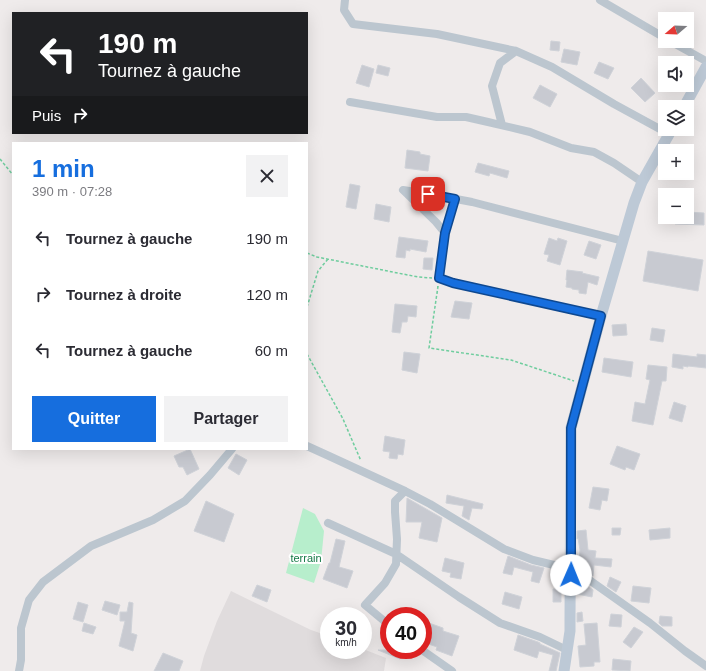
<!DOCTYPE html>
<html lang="fr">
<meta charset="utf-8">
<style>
body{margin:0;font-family:Helvetica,sans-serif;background:#f2f2f3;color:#2b2b33;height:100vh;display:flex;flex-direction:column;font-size:15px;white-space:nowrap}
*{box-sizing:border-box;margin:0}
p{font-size:13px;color:#7c7c81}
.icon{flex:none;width:22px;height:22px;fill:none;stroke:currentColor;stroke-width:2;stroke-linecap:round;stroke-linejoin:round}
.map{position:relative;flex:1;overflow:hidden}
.side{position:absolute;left:12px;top:142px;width:296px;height:308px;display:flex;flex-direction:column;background:#fff;border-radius:0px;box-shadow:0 4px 16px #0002}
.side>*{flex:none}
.guide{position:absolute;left:12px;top:12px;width:296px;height:122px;border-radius:0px;box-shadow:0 4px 16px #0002;background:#202124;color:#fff;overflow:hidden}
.needle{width:26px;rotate:251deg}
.controls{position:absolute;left:658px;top:12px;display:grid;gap:8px}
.controls a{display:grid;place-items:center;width:36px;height:36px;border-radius:0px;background:#fff;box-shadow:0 4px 16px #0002;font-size:20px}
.speed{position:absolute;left:320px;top:607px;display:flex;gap:8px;font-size:20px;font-weight:700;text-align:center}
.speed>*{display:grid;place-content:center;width:52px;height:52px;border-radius:50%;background:#fff;box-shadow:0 4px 16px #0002;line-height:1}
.speed small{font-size:10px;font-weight:400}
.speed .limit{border:6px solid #d22;background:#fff;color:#111}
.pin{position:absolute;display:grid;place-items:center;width:34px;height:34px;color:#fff;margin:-17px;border-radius:8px;box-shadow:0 2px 6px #0006}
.me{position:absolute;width:44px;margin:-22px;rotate:1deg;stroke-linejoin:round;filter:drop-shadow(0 0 3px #0008)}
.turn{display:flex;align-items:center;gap:14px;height:84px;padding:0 20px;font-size:18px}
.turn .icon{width:52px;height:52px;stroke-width:2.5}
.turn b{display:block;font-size:28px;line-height:34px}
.then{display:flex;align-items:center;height:38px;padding:0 20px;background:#0003;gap:8px;font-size:15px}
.round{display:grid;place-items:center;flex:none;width:42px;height:42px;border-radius:0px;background:#f2f2f3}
.overview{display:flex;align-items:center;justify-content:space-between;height:68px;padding:0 20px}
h1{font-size:24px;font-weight:800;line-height:30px;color:#166ede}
.primary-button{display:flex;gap:8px;margin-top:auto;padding:8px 20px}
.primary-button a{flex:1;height:46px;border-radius:0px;background:#166ede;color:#fff;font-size:16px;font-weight:800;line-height:46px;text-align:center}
.primary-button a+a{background:#f2f2f3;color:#2b2b33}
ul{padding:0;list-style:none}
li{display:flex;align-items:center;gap:12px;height:56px;padding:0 20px}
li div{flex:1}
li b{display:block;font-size:15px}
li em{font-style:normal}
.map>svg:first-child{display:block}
</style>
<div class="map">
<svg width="706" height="671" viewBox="0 0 706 671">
<rect width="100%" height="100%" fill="#efebeb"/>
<path fill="#e0dcdd" d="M231,591l80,39 18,6v14h34v-1l23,9 -2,13h-184l4,-15 13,-35z"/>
<path fill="#b7eecc" d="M303,508l12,6 9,17 -3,30 -7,22 -28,-10z"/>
<path fill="#c8cad1" stroke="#cfd2d8" d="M551,41l9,1 -1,9 -9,-1z
M564,49l16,3 -3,13 -16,-3z
M599,62l15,6 -6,11 -14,-6z
M362,65l12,4 -5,18 -13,-4z
M378,65l12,3 -2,8 -12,-3z
M641,78l14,15 -10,9 -14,-14z
M540,85l17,9 -7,13 -17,-9z
M407,150l13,2v2l10,2 -2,15 -23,-3z
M478,163l31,8 -2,7 -17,-5 -1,3 -14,-4z
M350,184l10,2 -4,23 -10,-2z
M376,204l15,3 -2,15 -15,-3z
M687,212l17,1v12l-29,-1v-7h12z
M399,237l29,4 -2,11 -16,-3v2l-4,-1 -1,8 -9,-1z
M549,238l8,3 1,-3 9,3 -7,24 -13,-4 2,-6 -5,-1z
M589,241l12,4 -5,14 -12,-4z
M648,251l55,9 -5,31 -55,-10z
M424,258h9l-1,12 -9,-1z
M567,270l16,2 -1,1 17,4 -2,8 -9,-3 -2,12 -7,-1v-3l-7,-1v-1l-6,-1 1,-7h-1z
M455,301l17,2 -3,16 -18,-2z
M395,304l22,2 -1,11 -8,-1 -1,6h-5l-2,11 -8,-1z
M626,324l1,11 -14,1 -1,-11z
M652,328l13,2 -2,12 -13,-2z
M404,352l16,2 -3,19 -15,-3z
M673,354l24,3v-3l9,1v13l-18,-2v1l-5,-1v3l-11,-2z
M604,358l29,4 -2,15 -29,-5z
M648,365l19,2 -1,14h-4l-9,44 -21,-4 3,-19 10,2 5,-24 -4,-1z
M674,402l12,4 -4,16 -13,-4z
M385,436l20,4 -2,15 -5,-1 -1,5 -8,-1 1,-6 -7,-1z
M617,446l23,8 -6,16 -8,-3 -1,3 -15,-6z
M190,449l9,20 -12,6 -4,-8h-4l-5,-11z
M236,454l11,6 -8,15 -11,-7z
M593,487l16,2 -2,12 -5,-1 -2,10 -11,-2z
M447,495l36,9 -1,5 -10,-1 -3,12 -7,-4 2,-10 -18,-3z
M407,498l35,20 -5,24 -18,-4 3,-16h-16z
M206,501l28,13 -10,28 -30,-11z
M612,528h9l-1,7h-8z
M670,528v10l-20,2 -1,-10z
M586,530l2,20 8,1 -1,7 17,1 -1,8 -17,-2 -1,11 -8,-6 1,-8h-7l1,-12 -2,-12 -1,1v-8z
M336,539l9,2 -6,26 14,4 -6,17 -24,-9 6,-16h1z
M508,556l23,9 13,3 -5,15 -8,-2 2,-9 -19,-5 -2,8 -9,-2z
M445,558l19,5 -3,16 -11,-2 1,-4 -9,-2z
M610,577l11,5 -5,10 -9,-6z
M584,583l9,7 -1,7 -15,-3v-10l7,2z
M257,585l14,5 -4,12 -15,-6z
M633,586l18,2 -2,15 -18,-2z
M553,589h8v13h-8z
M505,592l17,5 -3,12 -17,-5z
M105,601l15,4 -3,10 -15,-5z
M78,602l10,3 -5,17 -10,-3z
M129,602l4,1 -2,30 6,2 -4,16 -14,-5 6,-25h-5v-9h7z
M582,612l1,9 -6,1v-9z
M611,614l11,1 -1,12 -12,-1z
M660,616l12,1v9h-10l-3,-3z
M423,621l20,7v3l16,5 -7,20 -16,-6 1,-3 -14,-5z
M84,623l12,4 -3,7 -11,-3z
M597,623l3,39h-6v4l-14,1 -2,-21 8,-1 -2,-21z
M634,627l9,5 -12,16 -8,-6z
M518,635l20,7 2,1v1l20,9 -4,18h-7l4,-16 -14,-4 -2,7 -23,-8z
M378,650h20l5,2 -3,7z
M163,653l20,8 -4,10h-25z
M613,659l18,2 -1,10 -18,-1z"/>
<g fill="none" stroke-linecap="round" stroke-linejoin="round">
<path stroke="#6fcd9e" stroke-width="1.5" stroke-dasharray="3 2" stroke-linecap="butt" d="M0,159l13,16
M307,253l10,4 101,20 14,1
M438,286l-9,62 82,12 63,21
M437,294l1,-8
M307,307l11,-36 10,-12
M307,354l36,65 18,42"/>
<path stroke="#bcc6cf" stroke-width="8" d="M345,0l-1,10 9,14 84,10 79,17 36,16 62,37 55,30
M600,0l65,38
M670,41l36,20
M350,102l87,15h29l22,5 42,10 41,16 23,4 20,11 28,19
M502,125l-10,-39 8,-23 16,-12
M455,199l-10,34 -6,45 14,5 148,33
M445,233l-9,-11 -33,-32 37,6 32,6 151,39
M307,446l22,10 76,35 25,13 74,45 29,11 21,5 17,2 79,56 35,28 21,15
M328,523l68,31 63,43 41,26 40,14 27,13
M389,625l-24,-20 20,-22 11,-19 1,-25 -2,-27v-11l10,-10
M422,650l30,21
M19,671l2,-11v-32l8,-28 14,-18 48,-36 62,-26 32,-19 25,-26 22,-26"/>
<path stroke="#bdc9d6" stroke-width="11" d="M684,107l22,-40
M564,671l6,-40v-10l1,-193 30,-112 33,-113 8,-21 30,-53"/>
</g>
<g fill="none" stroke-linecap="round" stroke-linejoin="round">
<g stroke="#0e4890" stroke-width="10">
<path id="route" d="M428,194l27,5 -10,34 -6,45 14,5 148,33 -30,112v147"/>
</g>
<use href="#route" stroke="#166ede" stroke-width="7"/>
</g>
<g text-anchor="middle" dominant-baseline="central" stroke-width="4" stroke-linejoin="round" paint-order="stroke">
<g font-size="11" fill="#157a47" stroke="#fff">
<text x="306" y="558">terrain</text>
</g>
</g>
</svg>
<div class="controls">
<a><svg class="needle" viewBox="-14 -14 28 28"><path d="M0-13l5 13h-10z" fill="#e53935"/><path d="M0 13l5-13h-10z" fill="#7c7c81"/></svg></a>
<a><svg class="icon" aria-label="sound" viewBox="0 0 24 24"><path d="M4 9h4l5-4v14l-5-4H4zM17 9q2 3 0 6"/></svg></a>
<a><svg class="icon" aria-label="layers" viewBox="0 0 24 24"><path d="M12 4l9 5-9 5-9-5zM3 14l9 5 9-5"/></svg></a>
<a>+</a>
<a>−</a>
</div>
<div class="speed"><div>30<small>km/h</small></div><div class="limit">40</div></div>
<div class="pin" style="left:428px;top:194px;background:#d93025"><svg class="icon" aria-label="arrive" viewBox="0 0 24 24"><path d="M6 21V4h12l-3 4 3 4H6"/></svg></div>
<svg class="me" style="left:571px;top:575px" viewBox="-20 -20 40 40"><circle r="19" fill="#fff"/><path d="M0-13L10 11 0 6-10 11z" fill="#166ede"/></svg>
<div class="guide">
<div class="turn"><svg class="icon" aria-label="left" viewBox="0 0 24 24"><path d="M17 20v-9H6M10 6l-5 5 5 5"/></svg><div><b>190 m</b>Tournez à gauche</div></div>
<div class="then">Puis<svg class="icon" aria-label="right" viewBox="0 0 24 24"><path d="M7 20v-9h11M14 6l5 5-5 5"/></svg></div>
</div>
<section class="side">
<div class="overview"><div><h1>1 min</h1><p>390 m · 07:28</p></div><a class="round"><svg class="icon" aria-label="close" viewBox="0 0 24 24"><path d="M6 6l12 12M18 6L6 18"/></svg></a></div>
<ul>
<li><svg class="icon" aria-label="left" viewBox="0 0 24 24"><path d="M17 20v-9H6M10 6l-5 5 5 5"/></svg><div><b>Tournez à gauche</b></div><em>190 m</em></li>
<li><svg class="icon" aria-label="right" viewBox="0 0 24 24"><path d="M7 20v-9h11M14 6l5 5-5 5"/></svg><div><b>Tournez à droite</b></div><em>120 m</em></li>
<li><svg class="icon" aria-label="left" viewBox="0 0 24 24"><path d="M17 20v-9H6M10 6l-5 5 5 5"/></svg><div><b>Tournez à gauche</b></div><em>60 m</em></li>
</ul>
<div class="primary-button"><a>Quitter</a><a>Partager</a></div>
</section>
</div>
